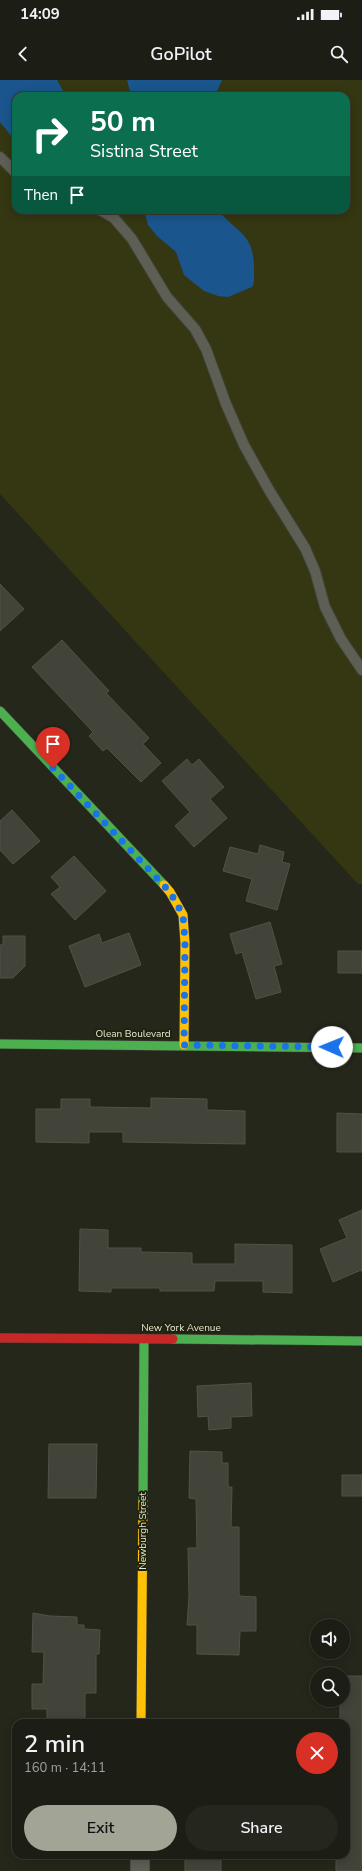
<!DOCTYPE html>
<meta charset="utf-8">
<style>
body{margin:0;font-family:"Nunito Sans",sans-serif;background:#25261d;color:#f1f3f6;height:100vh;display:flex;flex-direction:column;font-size:15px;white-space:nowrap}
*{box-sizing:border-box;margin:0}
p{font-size:13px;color:#a0a2a0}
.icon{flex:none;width:22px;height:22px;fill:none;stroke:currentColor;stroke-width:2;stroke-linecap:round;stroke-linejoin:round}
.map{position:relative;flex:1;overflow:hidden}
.sheet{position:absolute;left:12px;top:1639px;width:338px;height:140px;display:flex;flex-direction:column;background:#1c1d14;border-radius:12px;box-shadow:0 2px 10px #0003,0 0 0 1px #3a3b34}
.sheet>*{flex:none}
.hud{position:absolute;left:12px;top:12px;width:338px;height:122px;border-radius:12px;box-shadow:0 2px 10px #0003,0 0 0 1px #3a3b34;background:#0b6e4f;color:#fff;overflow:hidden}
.tools{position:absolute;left:310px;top:1539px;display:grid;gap:8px}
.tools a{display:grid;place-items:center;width:40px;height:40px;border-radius:50%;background:#1c1d14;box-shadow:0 2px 10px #0003,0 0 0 1px #3a3b34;font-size:20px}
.pin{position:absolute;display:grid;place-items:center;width:34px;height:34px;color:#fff;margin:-41px -17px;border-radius:50% 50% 50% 0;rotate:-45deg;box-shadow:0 0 4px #0007}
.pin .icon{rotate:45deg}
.me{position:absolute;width:44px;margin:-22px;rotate:271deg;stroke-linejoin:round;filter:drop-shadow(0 0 3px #0008)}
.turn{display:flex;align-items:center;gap:14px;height:84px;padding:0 12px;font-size:18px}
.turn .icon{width:52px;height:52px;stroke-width:2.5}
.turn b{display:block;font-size:28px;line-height:34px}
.then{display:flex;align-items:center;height:38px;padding:0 12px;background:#0003;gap:8px;font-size:15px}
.round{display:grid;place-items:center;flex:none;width:42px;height:42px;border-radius:21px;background:#25261d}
.overview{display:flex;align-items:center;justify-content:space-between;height:68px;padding:0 12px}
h1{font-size:24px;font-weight:600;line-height:30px}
.action{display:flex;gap:8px;margin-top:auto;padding:8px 12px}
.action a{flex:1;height:46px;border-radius:24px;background:#a2a496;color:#111;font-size:16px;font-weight:600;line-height:46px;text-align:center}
.action a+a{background:#25261d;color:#f1f3f6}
.status{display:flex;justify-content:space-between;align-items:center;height:28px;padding:0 20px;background:#1c1d14;direction:ltr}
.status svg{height:11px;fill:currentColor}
header{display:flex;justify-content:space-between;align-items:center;height:52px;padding:0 12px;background:#1c1d14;font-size:18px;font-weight:600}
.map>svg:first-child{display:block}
</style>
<div class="status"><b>14:09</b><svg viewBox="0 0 49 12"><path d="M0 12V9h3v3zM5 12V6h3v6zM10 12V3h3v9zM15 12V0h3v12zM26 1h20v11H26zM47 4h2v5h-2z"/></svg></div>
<header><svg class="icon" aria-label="back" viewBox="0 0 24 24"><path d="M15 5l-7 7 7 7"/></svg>GoPilot<svg class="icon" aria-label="search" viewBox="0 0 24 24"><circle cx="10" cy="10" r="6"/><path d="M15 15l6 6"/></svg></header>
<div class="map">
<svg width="362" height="1791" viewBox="0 0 362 1791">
<rect width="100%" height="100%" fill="#26271b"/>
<path fill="#343711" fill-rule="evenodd" d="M0,0h362v804h-4l-358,-390zM16,16h330v114h-330z"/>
<path fill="#1a558d" d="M0,0h57l9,16h-50v46l-16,-20z
M127,0h95l-7,16h-84z
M144,130h74c20,24 36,23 36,59 0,7 1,12 -2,18l-24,10 -10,-1 -14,-5 -20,-16 -8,-23 -19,-16 -9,-11z"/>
<path fill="#424339" stroke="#505347" d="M0,504l24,25 -24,22z
M62,560l47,51 -3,2 43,45 -6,6 18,19 -20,19 -34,-34 -4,3 -14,-15 4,-4 -61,-65z
M187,679l5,6 7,-6 25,28 -14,12 17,19 -33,29 -19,-21 15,-14 -28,-31z
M12,730l28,31 -27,23 -13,-14v-29z
M260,765l24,7 -2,10 8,2 -13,46 -31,-9 6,-22 -29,-8 7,-24 28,7z
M74,776l32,35 -31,29 -24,-26 9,-7 -9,-10z
M270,842l12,42 -8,2 7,26 -25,7 -14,-47 -6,2 -6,-20z
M129,853l12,32 -56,22 -16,-41 30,-12 3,9z
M3,856h22v30l-12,12h-13v-33h3z
M338,871h24v22h-24z
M151,1018l56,1v11l38,1v33l-122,-2v-10h-34v11l-53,-1v-33h25v-10h29v8l61,1z
M337,1033l25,1v38h-25z
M362,1130v62l-1,-2 -28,12 -13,-33 27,-11 -8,-18z
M80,1149l28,1v18h33v4l51,1v11h43v-20l57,1v48l-29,-1v-11h-48l-1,10h-54v-3h-49v4l-32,-1z
M251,1303l1,33 -21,1v11l-22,2 -1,-14 -10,1 -1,-31z
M49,1364h48l-1,54h-48z
M190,1371l32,1v11h6v24h4l-1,40h8v69l17,1v34h-16l-1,24 -42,-1v-29h-10l2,-29 -1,-48h9l-1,-49 -7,-1z
M342,1395h20v21h-20z
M33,1533l17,3 27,1v8h7v4l16,1 -1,24h-3v39h-11v30h-38v-14h-15v-25h11l1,-32h-12z
M343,1596h19v195h-26v-16h10v-132h-6v-23h3z
M185,1775h36v16h-36z"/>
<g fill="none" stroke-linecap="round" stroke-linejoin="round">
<g stroke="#414239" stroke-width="12">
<path id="lane" d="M0,77l16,16
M100,130l14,8 18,21 35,58 28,32 11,20 20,55 18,41 25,45 36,58 10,23 10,36 16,32 21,31"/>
</g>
<g stroke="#414239" stroke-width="20">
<path id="street" d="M140,1791v-16"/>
</g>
<g stroke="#414239" stroke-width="10">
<path id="fast" d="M0,631l164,174
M0,964l362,4
M173,1259l189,2
M143,1422l1,-163"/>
</g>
<g stroke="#414239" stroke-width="10">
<path id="slow" d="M164,805l6,7 13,23 2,28 -1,102
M141,1643l2,-221"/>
</g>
<g stroke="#414239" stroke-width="10">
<path id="jam" d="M0,1258l173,1"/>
</g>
<use href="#lane" stroke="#5d5f55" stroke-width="10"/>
<use href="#street" stroke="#5d5f55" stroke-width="19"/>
<use href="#fast" stroke="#4caf50" stroke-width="9"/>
<use href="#slow" stroke="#ffc107" stroke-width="9"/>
<use href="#jam" stroke="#c62828" stroke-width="9"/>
</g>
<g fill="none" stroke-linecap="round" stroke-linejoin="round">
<path stroke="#1a73e8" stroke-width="7" stroke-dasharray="0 12.6" d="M53,688l117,124 13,23 2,28 -1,102 148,2"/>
</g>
<g text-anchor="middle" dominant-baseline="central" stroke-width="4" stroke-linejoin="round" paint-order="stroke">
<g font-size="10" fill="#e5e8d9" stroke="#20230c">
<text x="133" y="954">Olean Boulevard</text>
<text x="181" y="1248">New York Avenue</text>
<text transform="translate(143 1451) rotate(-90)">Newburgh Street</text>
</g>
</g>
</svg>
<div class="tools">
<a><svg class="icon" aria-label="sound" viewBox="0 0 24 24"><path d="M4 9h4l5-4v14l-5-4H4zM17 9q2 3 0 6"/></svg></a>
<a><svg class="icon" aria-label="search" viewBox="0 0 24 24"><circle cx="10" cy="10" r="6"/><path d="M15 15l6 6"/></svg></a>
</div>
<div class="pin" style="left:53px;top:688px;background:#d93025"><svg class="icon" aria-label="arrive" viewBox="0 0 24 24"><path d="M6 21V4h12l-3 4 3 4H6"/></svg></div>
<svg class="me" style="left:332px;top:967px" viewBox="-20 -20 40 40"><circle r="19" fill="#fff"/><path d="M0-13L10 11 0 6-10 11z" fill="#1a73e8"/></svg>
<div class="hud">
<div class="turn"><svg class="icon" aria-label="right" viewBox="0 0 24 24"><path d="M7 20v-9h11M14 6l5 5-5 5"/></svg><div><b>50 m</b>Sistina Street</div></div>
<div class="then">Then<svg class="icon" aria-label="arrive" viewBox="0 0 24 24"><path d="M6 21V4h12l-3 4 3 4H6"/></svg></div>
</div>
<section class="sheet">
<div class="overview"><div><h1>2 min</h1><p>160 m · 14:11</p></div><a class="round" style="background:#d93025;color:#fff"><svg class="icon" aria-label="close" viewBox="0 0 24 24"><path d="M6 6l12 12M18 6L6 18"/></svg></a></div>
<div class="action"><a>Exit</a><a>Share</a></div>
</section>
</div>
